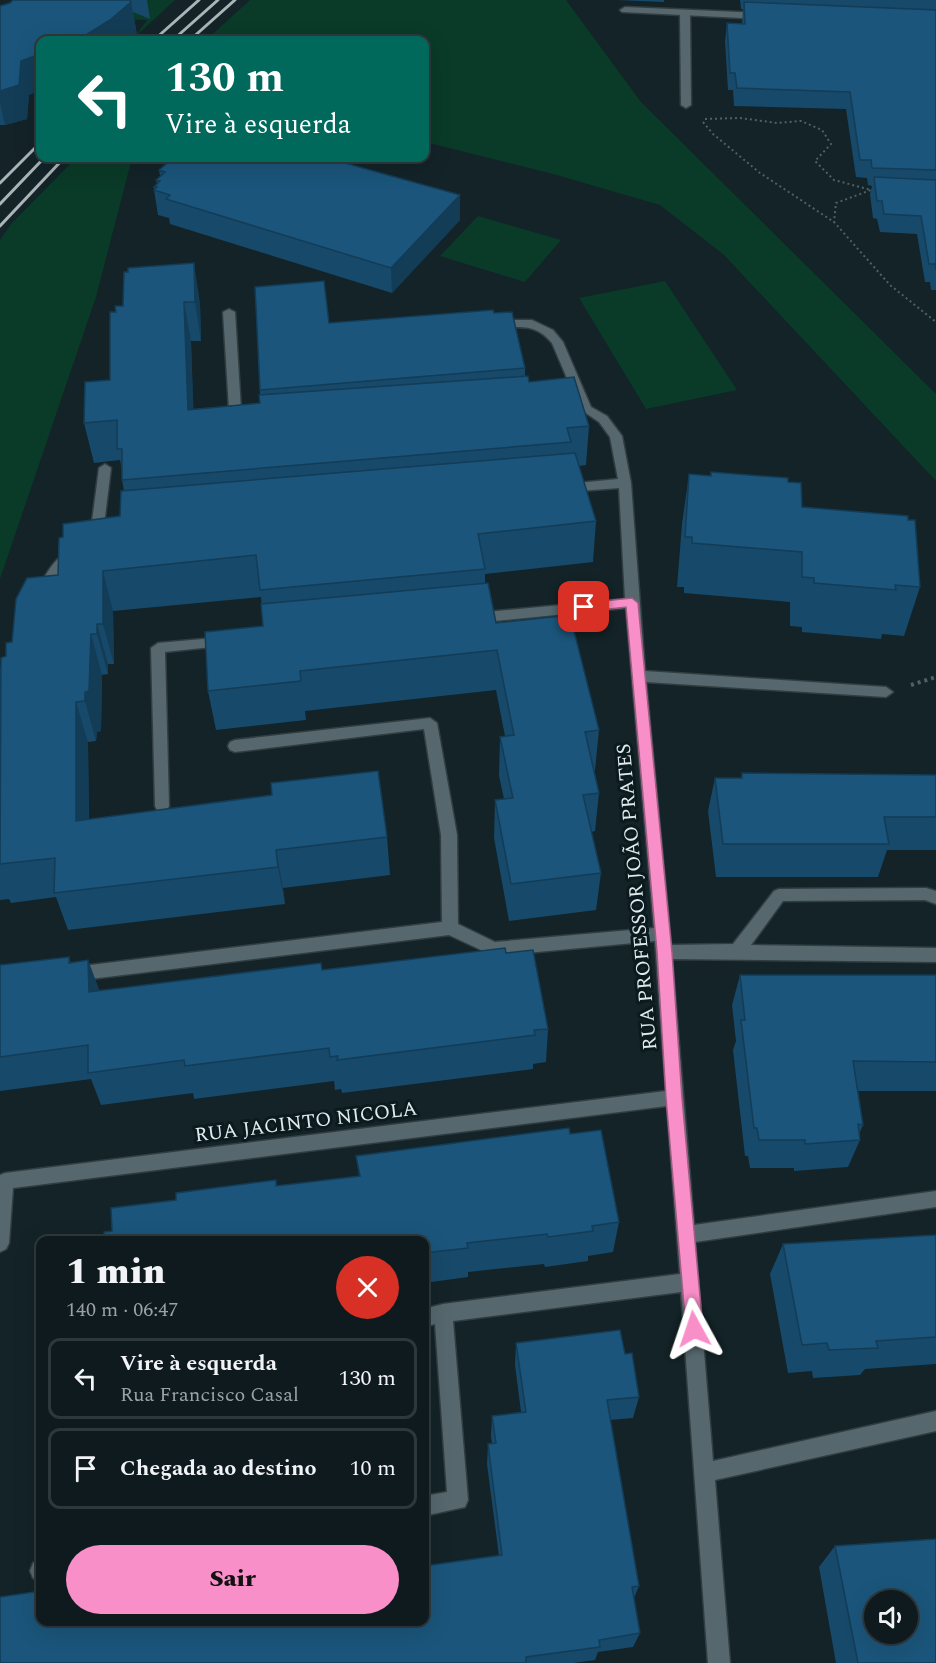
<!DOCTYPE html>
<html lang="pt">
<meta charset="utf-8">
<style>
body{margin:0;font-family:Spectral,serif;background:#1c272a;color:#f1f3f6;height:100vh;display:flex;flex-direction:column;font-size:22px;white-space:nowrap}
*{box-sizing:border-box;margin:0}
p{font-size:20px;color:#9ba1a4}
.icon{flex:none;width:33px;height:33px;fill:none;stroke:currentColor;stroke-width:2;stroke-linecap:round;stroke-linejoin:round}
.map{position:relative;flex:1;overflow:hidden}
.sheet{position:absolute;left:36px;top:1236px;width:393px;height:390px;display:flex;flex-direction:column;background:#0e1a1d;border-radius:12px;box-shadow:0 6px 24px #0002,0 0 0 2px #2e383b}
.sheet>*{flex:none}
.hud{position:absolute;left:36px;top:36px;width:393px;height:126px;border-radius:12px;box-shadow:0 6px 24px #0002,0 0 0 2px #2e383b;background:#00695c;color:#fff;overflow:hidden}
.fabs{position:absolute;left:864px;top:1590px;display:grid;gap:12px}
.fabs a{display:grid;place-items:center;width:54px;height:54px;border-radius:50%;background:#0e1a1d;box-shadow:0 6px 24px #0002,0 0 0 2px #2e383b;font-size:30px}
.pin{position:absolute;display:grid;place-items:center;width:51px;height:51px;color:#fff;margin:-26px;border-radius:12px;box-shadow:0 3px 9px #0006}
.me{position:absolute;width:66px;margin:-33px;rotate:355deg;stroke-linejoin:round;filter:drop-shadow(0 0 4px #0008)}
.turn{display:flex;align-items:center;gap:21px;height:126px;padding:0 30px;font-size:27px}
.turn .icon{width:78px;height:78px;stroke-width:2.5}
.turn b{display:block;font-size:42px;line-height:51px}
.round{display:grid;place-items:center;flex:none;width:63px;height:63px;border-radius:32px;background:#1c272a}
.head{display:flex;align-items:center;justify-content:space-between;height:102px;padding:0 30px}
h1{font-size:36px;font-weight:800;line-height:45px}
.action{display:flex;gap:12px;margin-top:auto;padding:12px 30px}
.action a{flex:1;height:69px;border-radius:36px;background:#f98fc9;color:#111;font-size:24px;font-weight:800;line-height:69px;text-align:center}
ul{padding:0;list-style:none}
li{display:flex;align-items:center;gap:18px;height:81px;margin:0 12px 9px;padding:0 18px;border:3px solid #2e383b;border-radius:12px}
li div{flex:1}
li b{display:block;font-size:22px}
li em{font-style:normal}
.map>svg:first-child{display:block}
</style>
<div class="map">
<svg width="936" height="1663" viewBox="0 0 936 1663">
<rect width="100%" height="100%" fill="#132327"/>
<path fill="#0a3a28" d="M125,0h50l-41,38 13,-18 -29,-1z
M250,0h316l75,102 295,292v87l-212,-226 -64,-50 -107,-31 -128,-32 -1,-102h-218z
M76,158h56l-36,139 -96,282v-339l11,-16z
M478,216l83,24 -36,42 -85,-26z
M665,281l72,109 -91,19 -67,-111z"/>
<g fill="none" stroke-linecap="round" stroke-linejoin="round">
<g stroke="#323d41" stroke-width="3">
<path id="lane" d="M685,10l5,3 1,92 -5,3 -5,-3 -1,-92z"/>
</g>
<g stroke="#323d41" stroke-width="3">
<path id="street" d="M625,7l137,6 5,3 -5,3 -140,-7 -2,-2z
M229,309l6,3 7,114 -6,4 -6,-4 -7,-114z
M494,320h38l21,10 10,12 28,65 16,9 15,20 9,47 14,188 241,16 7,5 -7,5 -240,-15 25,263 62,-1 41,-53 5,-2 147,-1 10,3v13l-11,-4 -142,1 -32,44 185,3v14l-264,-3 22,266 242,-34v16l-241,35 18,219 223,-50v20l-221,49 15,183h-22l-27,-371 -228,29 15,179 -3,7 -41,9v-20l23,-4 -12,-168 -11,3v-18l19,-5 237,-30 -13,-168 -654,82 -4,55 -3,6 -6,3v-77l5,-2 661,-82 -11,-150 -161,15 -45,-21 -375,46 -6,-2 -2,-5 2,-5 6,-2 368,-45 -1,-87 -17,-106 -189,23 -5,-2 -2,-4 2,-4 5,-2 195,-22 7,5 20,112 1,89 37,18 159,-14 -28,-320 -150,15 -7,-5 7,-5 149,-14 -6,-111 -52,4 -6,-4 6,-4 51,-5 -8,-42 -11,-15 -19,-13 -28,-66c-20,-24 -37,-12 -62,-18v-4z
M105,464l6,4 -7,57 8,1 1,3c-4,7 -18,7 -22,0l8,-61z
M71,551l6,4 -1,3 -17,17 -11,21h-10l-2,-3c8,-15 18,-37 35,-42z
M225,637l7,5 -2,3 -65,7 4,154 -2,4h-10l-2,-4 -4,-158 7,-5z
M40,1560v21l-7,-3 -3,-7 3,-8z"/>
</g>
<path stroke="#526064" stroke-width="2" stroke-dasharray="2 3" stroke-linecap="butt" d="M705,119l35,-1 37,5 24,-2 21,9 9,14 -16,17 19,19 37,10 -35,13 -2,19
M703,122l10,12 47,39 74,49 56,63 46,37"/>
<path stroke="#526064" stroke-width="4" stroke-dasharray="3 4" stroke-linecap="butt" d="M911,685l25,-8"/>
<use href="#lane" fill="#56686d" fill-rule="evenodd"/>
<use href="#street" fill="#56686d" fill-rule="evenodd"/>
<path stroke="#aab5b8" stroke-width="3" d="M154,40l45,-40
M173,40l45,-40
M190,40l45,-40
M0,183l40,-40
M0,204l44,-46
M0,226l64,-68"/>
</g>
<path fill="#17496a" d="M13,0h134l3,19 -17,-7 4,23 -97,5v50l-11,5 -2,24 -22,6h-5v-119l10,-3z
M617,0h47v2z
M740,0h196v290h-5l-1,-8h-5l-8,-48 -37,-2 -3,-13 -4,-1 -3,-24 2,-8 -4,-1 -1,-7 -11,-1 -10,-68 -112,-3 -1,-16h-5l-3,-49 2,-18 15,1 1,-15h-2z
M168,159l292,61 -68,73 -222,-69 -1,-6 -11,-3 -4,-25v-3l3,-3 -1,-4 4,-4 -1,-6 10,-8z
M124,272l76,31 1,38h-10l2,68 67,-6v-13l69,-67 165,-10 31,55v8l4,6 60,44 -3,39 -7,1 17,55 -3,41 -108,12v9l11,40 103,107 -4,40h-1l5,23 -4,38 -4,1 10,41 -5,37 -87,11 -15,-83 1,-38 9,-1 -5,-23 1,-39 5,-1 -9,-46 -191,21 1,9 -90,10 -8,-39 55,-65 -2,-29 -148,14 1,53h-6v10l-6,1 -1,56 -4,1 -1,9 -8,1 1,77 298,18 3,38 -107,13 2,16 -217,26 -12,-33 -45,6 -2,-4 -9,1v-232l12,-26 46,-67 5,-38 57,-21 4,-25 -2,-11v-10l-2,-10 -26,3 -10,-40 26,-43 6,-68 7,-6z
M711,472l77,10 14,25 118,80 -16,49 -22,-2 -1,5 -79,-7v-5l-12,-1v-24l-106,-9v-6h-7l5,-63 7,-50 21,2z
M742,773l194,2v75h-49l-9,27h-162l-8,-66 7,-33h26z
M506,953l42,76 -2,33 -13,2v5l-191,24 -1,-4 -6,1 -1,-9 -140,18 -1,-6 -92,12 -10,-26 -91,12v-126l69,-8 2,6 17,-3 11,30z
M740,975h196v116h-78l5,34 -4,9 1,6 -12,27 -54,4v-3h-44l-2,-12h-3l-12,-106 3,-9 -4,-36z
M570,1134l49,88 -6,30 -25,4v5l-43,6 -1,-3 -76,8v5l-44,6v-43l-312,-9 64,-31 100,-20 1,6 82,-10 -3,-20z
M936,1235v129l-71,5 -5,6 -47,3 -1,-7 -24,2 -18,-99 13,-30z
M516,1343l109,11 14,43 -6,21 -23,2 29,166 -5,12 6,35 -7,14 -35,5 -3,8 -22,3h-573l40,-41 459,-66 -12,-92 1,-20h4l-1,-8 1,-20 29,-4 -6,-47z
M835,1546l101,117h-100l-17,-96z"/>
<path fill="#133c56" d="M131,2l6,33 -6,5h-58z
M40,54v36l-11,5 -2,24 -22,6 -5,-22v-12l21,-30z
M460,195v25l-68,73 -1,-25z
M194,263l6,40 1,38 -6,-39z
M184,302l7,39 4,108 -7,-39z
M103,571l10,40 1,53 -11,-40z
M97,624l11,40v10l-11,-40z
M91,634l11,41 -1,56 -4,1 -1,9 -11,-40z
M76,702l12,40 1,117 -13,-38z
M276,850l7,38 2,16 -7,-37z
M88,960l13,35 -12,-3z"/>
<path fill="#1b557b" stroke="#133c56" stroke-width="1.5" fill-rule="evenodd" d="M13,0h117l1,2 -21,18 -24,15 -13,5h-33v14l-19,7 -2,24 -19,6v-85l10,-3z
M744,2l192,8v160l-64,-2 -1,-8h-11l-10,-68 -113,-4 -2,-15h-5l-3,-50 18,1z
M169,158h158l133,37 -69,73 -225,-69 4,-4 -16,-5 3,-3h-3l6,-6 -4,-1 9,-8 -6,-2 13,-11h-4z
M874,177l62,3v90l-1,-6h-6l-8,-48 -37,-2 -2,-13h-5z
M194,263l1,39h-11l4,108 72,-7 -1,-8 269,-19 1,6 45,-5 15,49 -22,2 4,14 -449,38v-31h-5v-29l-33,3 1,-41 25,-2v-68h6l-1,-6h8l1,-34h4v-4z
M324,281l5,42 164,-13 1,3 18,-1 13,56 -265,22 -5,-103z
M575,453l21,68 -118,13 7,35 -225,21 -4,-35 -153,16v53h-6v10h-6l-2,57 -4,1v9l-9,1v119l196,-26 -1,-12 107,-12 9,66 -111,13 2,17 -224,26 1,-35 -55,6 1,-206 5,-2v-13l6,-1 4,-43 11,-21 31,-3 1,-37 4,-1v-13l57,-8 1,-25z
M711,472l77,6v4l13,1 1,24 106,9v4h7l5,67 -25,-2 1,5 -82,-7v-5l-12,-1v-25l-110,-9v-6h-7l4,-63 22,2z
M488,583l8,40 74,-8 29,115 -14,2 14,61 -16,2 18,78 -90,11 -16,-84 18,-2 -13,-61 14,-2 -17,-85 -197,21 1,10 -93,10 -3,-59 58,-6 -2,-22z
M742,773l194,2v42h-52l5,27h-166l-8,-66h27z
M505,948l1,5 27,-3 15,79 -14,1 1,5 -198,25 1,-4 -8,1 -1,-9 -144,18 -1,-6 -96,13v-28l-88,12v-92l69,-8v6l19,-3 1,32 232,-29 1,7z
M740,975h196v87l-83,-1 10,64 -5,-1 2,16 -55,4v-4h-46l-2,-12h-3l-13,-108h4z
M569,1128l1,6 31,-4 18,92 -27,4 1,5 -45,6 -1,-3 -80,9 1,5 -44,5v-13h-320v-8l8,-1 -1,-23 65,-8v-7l100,-13v6l84,-10 -4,-20z
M936,1235v102l-60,4 2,7 -49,2 -2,-7 -25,2 -19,-101z
M620,1330l5,24 7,-1 7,44 -32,3 32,186 -7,1 8,46 -41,7 1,7 -74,10v6h-526v-66l40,-6v31h384v-56l78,-11 -14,-111 8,-1 -4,-27 34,-4 -10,-69z
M936,1539v124h-78l-23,-117zM874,1600h34v34h-34z"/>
<path fill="#f98fc9" stroke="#a25d83" stroke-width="1.5" d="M632,598l6,5 34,349 10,146 21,231 -3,6 -6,3 -6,-3 -2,-6 -20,-231 -9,-146 -31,-345 -42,5 -6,-5 6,-4z"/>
<g text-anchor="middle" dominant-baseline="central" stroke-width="6" stroke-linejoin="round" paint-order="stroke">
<g font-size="20" fill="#e1ebee" stroke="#0a1a1e">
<text transform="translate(637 897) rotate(-95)">RUA PROFESSOR JOÃO PRATES</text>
<text transform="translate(306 1122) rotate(-7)">RUA JACINTO NICOLA</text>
</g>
</g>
</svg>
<div class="fabs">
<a><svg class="icon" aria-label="sound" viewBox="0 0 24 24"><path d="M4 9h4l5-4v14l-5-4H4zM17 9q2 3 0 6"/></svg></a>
</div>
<div class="pin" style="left:584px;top:607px;background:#d93025"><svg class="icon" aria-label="arrive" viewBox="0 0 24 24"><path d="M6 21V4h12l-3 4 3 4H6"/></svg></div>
<svg class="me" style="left:694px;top:1329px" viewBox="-20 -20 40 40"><path d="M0-17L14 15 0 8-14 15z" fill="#f98fc9" stroke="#fff" stroke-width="4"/></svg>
<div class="hud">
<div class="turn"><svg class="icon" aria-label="left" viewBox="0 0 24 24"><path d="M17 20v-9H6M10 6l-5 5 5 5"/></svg><div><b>130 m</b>Vire à esquerda</div></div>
</div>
<section class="sheet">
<div class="head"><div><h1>1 min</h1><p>140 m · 06:47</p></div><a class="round" style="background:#d93025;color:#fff"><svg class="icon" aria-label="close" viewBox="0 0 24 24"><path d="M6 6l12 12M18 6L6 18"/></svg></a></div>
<ul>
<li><svg class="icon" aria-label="left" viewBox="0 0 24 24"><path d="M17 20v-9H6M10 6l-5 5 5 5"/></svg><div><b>Vire à esquerda</b><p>Rua Francisco Casal</p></div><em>130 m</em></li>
<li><svg class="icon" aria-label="arrive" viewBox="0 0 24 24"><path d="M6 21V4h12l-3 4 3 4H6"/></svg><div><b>Chegada ao destino</b></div><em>10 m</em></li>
</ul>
<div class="action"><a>Sair</a></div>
</section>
</div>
